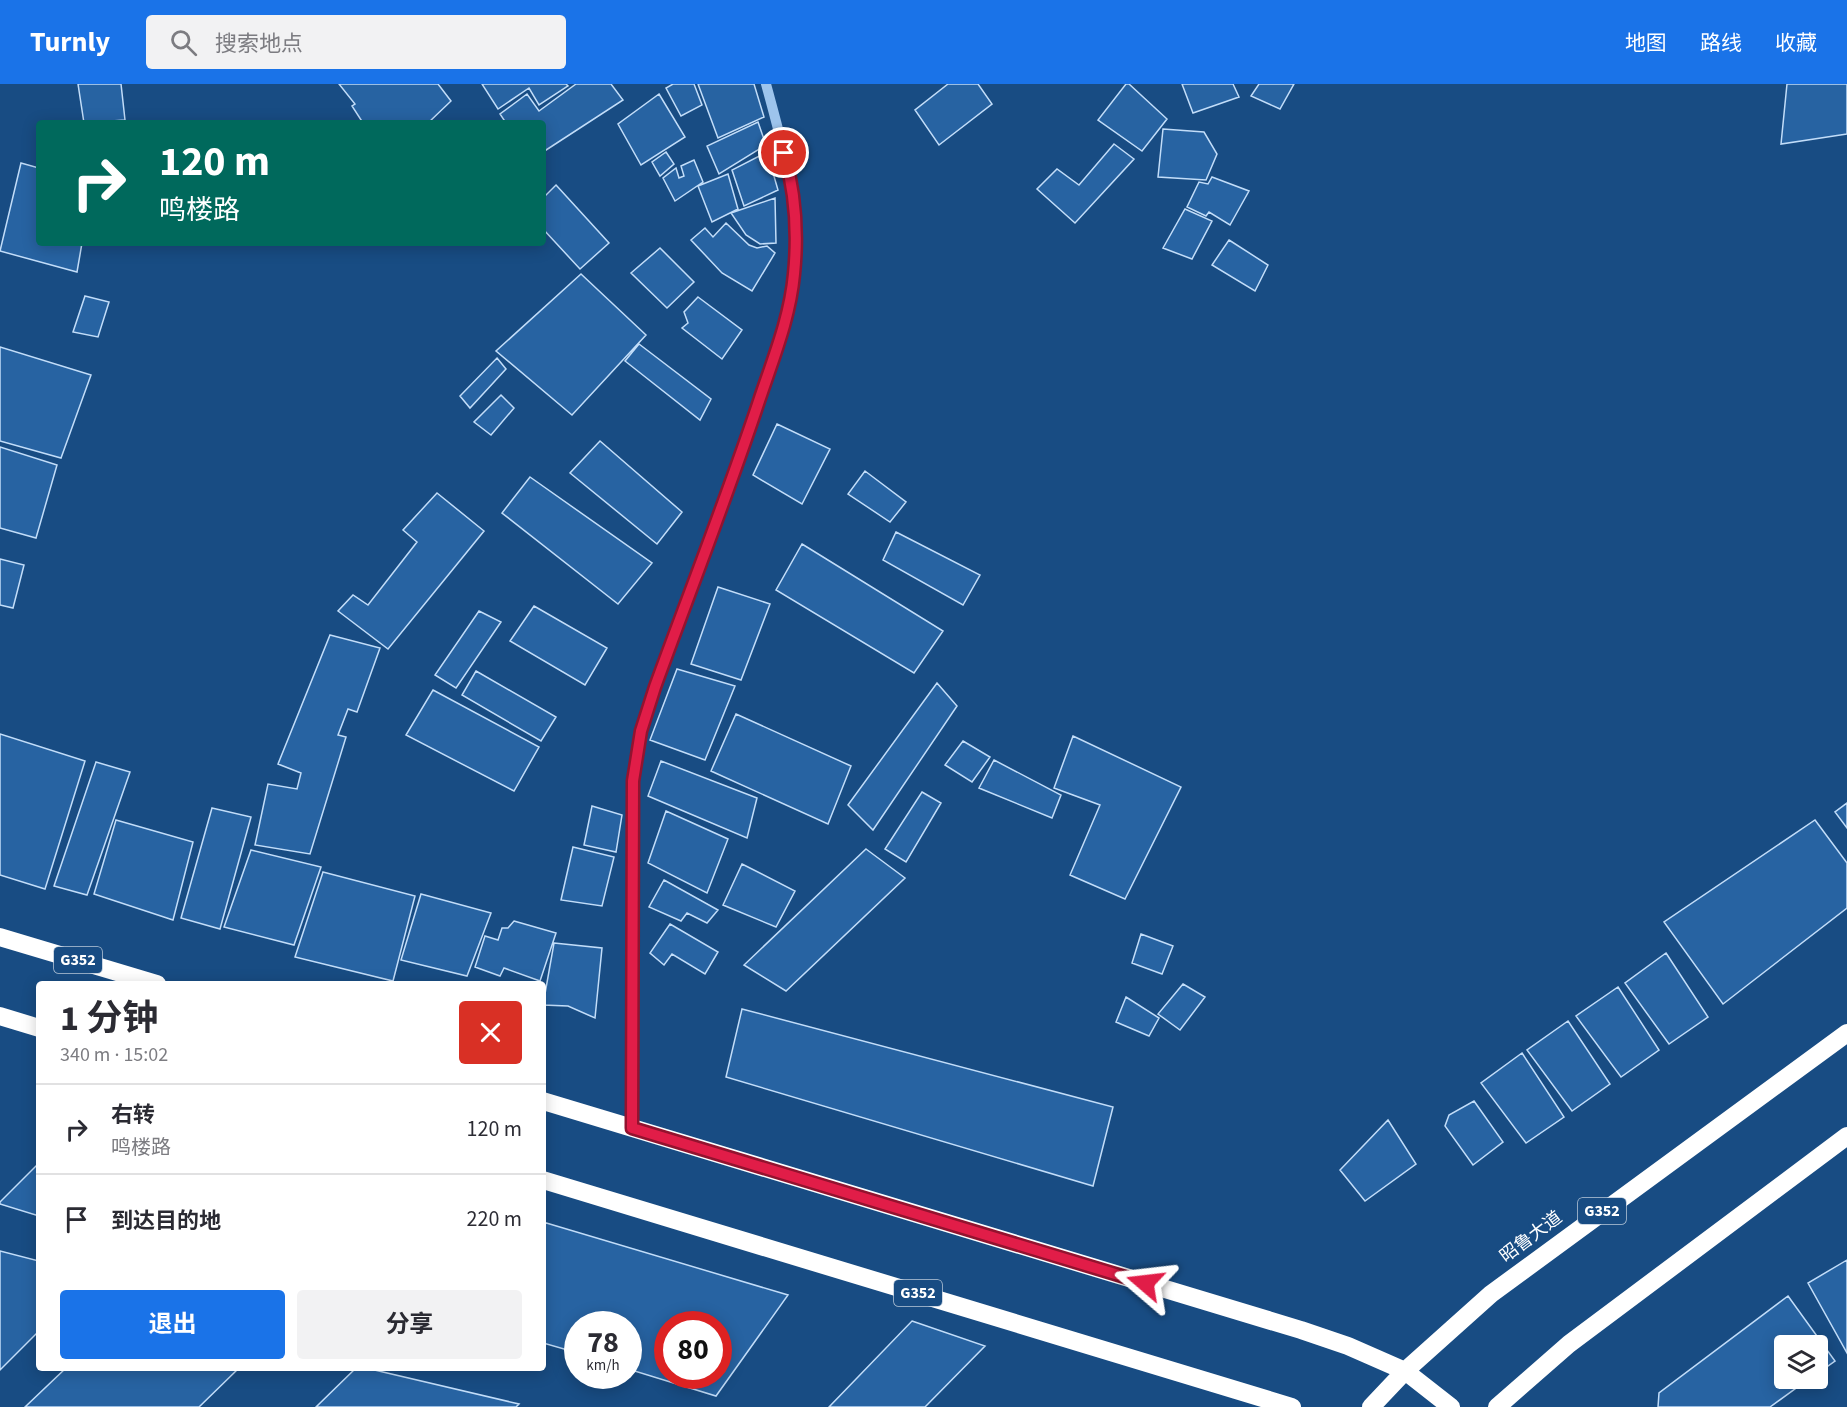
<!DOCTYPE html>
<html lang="zh">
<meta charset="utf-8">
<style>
body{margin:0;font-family:"Source Sans 3","Noto Sans SC",sans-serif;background:#f2f2f3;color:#2b2b33;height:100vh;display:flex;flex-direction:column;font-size:22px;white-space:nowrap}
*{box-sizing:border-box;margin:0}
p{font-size:20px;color:#7c7c81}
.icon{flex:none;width:33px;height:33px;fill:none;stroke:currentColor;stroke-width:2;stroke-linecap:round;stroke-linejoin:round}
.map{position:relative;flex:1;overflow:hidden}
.drawer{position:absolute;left:36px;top:897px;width:510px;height:390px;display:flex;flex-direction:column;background:#fff;border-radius:6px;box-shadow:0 3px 15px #0003}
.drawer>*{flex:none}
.banner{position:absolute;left:36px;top:36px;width:510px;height:126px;border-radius:6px;box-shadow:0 3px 15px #0003;background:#00695c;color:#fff;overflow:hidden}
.buttons{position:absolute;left:1774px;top:1251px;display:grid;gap:12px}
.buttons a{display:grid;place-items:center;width:54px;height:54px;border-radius:6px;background:#fff;box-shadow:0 3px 15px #0003;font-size:30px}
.speed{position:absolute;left:564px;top:1227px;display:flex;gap:12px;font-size:30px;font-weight:700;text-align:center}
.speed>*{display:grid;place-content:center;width:78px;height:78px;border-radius:50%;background:#fff;box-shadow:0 3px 15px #0003;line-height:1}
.speed small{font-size:15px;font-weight:400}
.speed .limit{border:9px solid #d22;background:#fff;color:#111}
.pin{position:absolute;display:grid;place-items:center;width:51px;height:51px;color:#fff;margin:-26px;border:3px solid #fff;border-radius:50%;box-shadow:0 2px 6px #0007}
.me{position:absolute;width:66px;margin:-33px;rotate:287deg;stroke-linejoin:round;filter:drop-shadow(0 0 4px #0008)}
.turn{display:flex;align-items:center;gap:21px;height:126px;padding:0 24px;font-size:27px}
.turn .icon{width:78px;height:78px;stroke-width:2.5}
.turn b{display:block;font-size:42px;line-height:51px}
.round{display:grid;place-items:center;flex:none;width:63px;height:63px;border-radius:6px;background:#f2f2f3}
.head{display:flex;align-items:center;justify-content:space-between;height:102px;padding:0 24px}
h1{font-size:36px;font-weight:700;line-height:45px}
.primary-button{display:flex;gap:12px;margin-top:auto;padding:12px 24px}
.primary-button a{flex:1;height:69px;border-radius:6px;background:#1a73e8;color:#fff;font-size:24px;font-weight:700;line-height:69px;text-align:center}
.primary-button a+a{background:#f2f2f3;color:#2b2b33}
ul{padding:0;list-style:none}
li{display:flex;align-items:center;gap:18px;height:90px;padding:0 24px;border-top:2px solid #e1e1e2}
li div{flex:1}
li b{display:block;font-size:22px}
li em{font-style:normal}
header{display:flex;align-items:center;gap:36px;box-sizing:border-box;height:84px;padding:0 30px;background:#1a73e8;color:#fff}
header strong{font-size:28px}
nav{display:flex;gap:33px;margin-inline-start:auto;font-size:21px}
.search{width:420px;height:54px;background:#f2f2f3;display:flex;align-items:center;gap:15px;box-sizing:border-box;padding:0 21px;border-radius:6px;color:#7c7c81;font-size:22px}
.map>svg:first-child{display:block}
</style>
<header>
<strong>Turnly</strong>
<div class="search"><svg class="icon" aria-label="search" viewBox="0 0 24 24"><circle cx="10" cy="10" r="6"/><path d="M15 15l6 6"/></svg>搜索地点</div>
<nav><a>地图</a><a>路线</a><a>收藏</a></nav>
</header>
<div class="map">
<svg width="1847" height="1323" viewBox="0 0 1847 1323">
<rect width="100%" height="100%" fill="#184c83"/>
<path fill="#2763a2" stroke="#c2ddf9" stroke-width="1.5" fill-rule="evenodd" d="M78,0h43l4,36 -41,3z
M339,0h99l13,17 -23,22h-65l-11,-17 3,-2z
M482,0h84l2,2 -29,19 -10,-17 -31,21z
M576,0h35l12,16 -80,52v-29h-37l-6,-9 27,-20 12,17z
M673,0h21l8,21 -21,11 -15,-28z
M698,0h56l10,33 -46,21z
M948,0h30l14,20 -53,41 -24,-35z
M1126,0h3l38,35 -25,32 -44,-31z
M1182,0h51l6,13 -46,16z
M1259,0h35l-14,25 -29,-13z
M1787,0h60v50l-66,10z
M659,10l26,43 -44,28 -23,-41z
M758,38l8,23 -47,29 -12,-28z
M1163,45l41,3 13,22 -11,26 -48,-3z
M1114,60l20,15 -59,64 -38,-34 20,-20 22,16z
M666,68l8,12 -14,12 -8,-14z
M767,68l11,38 -34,16 -12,-36z
M694,76l9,22 -28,19 -12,-23 13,-10 3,10 5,-2 -3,-10z
M21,79l18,5v75h43l-5,29 -77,-21z
M728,90l10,35 -26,13 -14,-36z
M1212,93l37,14 -19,34 -21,-13 -3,4 -19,-9 12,-25 9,2z
M556,101l53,58 -29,26 -37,-40v-31z
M775,114l1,45 -16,1 -14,-9 -15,-22z
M1185,125l27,12 -20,38 -29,-11z
M726,139l23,22 8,3 10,-2 8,7 -23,38 -30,-18 -31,-33 14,-12 8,9z
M1229,156l39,25 -13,26 -43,-26z
M660,164l34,34 -27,26 -36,-35z
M581,190l65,61 -74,80 -76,-64z
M85,212l24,6 -11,35 -25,-5z
M698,213l44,33 -20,29 -40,-31 6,-5 -4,-11z
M639,260l72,55 -11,21 -75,-59z
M0,263l91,28 -30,83 -61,-17z
M497,274l9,11 -36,39 -10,-12z
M501,311l13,13 -23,27 -17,-13z
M777,340l53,25 -28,55 -49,-29z
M600,357l82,71 -25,32 -87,-71z
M0,363l57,18 -21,73 -36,-10z
M865,387l41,31 -16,20 -42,-28z
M530,393l122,86 -34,41 -116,-91z
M437,409l47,38 -96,118 -50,-38 15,-16 15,10 49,-63 -14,-12z
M896,448l84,43 -17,30 -80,-45z
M802,460l141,87 -29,42 -138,-83z
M0,475l24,6 -11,43 -13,-3z
M718,503l52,17 -29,76 -50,-16z
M534,522l73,42 -22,37 -75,-44z
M479,527l22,11 -45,66 -21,-13z
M330,551l50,13 -23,64 -9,-3 -10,26 8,2 -36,117 -55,-9 13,-61 29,5 4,-16 -23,-9z
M677,585l58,17 -30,74 -55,-20z
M476,587l80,46 -15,24 -79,-46z
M937,599l20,23 -84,124 -25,-25z
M433,606l106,57 -25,44 -108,-56z
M736,630l115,52 -23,58 -117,-53z
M0,650l85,27 -40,128 -45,-14z
M1073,652l108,51 -56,112 -55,-24 30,-70 -46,-17z
M963,657l27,16 -18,25 -27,-17z
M994,676l67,35 -9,23 -73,-30z
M661,677l96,37 -10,40 -99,-42z
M96,678l34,10 -43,123 -33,-9z
M922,708l19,11 -35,59 -21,-13z
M1847,719v25l-12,-16z
M592,722l30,9 -6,37 -32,-7z
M212,724l39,9 -31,112 -39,-11z
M666,727l62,28 -21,54 -59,-30z
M116,736l77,22 -20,78 -79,-26z
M1815,736l32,43v45l-124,96 -59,-82z
M573,763l41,10 -12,49 -41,-6z
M866,765l39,29 -119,113 -42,-26z
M251,766l70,17 -27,78 -70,-18z
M742,780l53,27 -19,36 -53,-22z
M323,788l92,24 -22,85 -98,-24z
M664,796l54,30 -11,13 -20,-10 -6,8 -32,-14z
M421,810l70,19 -24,63 -66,-16z
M514,837l42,12 -16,48 -36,-13 -4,8 -25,-9 10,-31 13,4 4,-12h6z
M670,840l48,28 -13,22 -33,-20 -8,11 -14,-12z
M1141,850l32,12 -11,28 -30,-11z
M554,859l48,5 -7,70 -27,-12 -25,-1z
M1666,869l42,64 -39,27 -44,-61z
M1183,900l22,13 -25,33 -22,-16z
M1618,903l41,63 -38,27 -45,-61z
M1126,913l33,21 -10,18 -33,-14z
M742,925l371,98 -20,79 -367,-109z
M1568,937l42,63 -38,27 -45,-61z
M1522,969l42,64 -38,26 -45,-60z
M1474,1017l29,41 -30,23 -28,-39 4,-11z
M1388,1036l28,44 -51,37 -25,-31z
M39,1079v53l-39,-12v-2z
M543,1138l245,73 -72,101 -88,-27v-45h-50v29l-35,-10zM668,1240h50v52h-50z
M0,1167l39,10v70l-39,39z
M1847,1176v93l-39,-70z
M1788,1212l47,65 -17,12v-27h-33v32h25l-40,29h-112l1,-14z
M912,1237l73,25 -60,61h-96z
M66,1284h173l-40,39h-174z
M356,1284h10l153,36 -3,3h-200z"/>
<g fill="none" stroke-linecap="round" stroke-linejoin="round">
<path stroke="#9dc4ec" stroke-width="10" d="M632,1044l-1,-290 2,-57 8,-50c30,-95 67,-188 101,-282 20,-56 45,-114 52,-173 8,-67 -11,-129 -28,-192"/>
<path stroke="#fff" stroke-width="18" d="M0,853l157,47
M0,932l39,12
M543,1017l758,229 47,16 57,25 46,36
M543,1096l749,227
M1371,1323l34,-36 86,-77 356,-261
M1497,1323l72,-63 278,-208"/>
</g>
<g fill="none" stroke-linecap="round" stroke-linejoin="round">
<g stroke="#92132f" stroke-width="15">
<path id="route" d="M784,69c11,38 14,81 10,121 -4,44 -21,85 -35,127 -32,96 -69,190 -104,286l-14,44 -8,50 -1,347 513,155"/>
</g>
<use href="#route" stroke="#e11d48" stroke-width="10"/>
</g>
<g text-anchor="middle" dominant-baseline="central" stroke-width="6" stroke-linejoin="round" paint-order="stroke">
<g fill="#184c83" stroke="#bac9da" stroke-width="1.5">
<rect x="54" y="863" width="48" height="26" rx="4.5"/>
<rect x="1578" y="1114" width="48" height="26" rx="4.5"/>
<rect x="894" y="1196" width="48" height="26" rx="4.5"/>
</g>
<g font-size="16" font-weight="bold" fill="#fff">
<text x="78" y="876">G352</text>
<text x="1602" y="1127">G352</text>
<text x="918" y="1209">G352</text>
</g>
<g font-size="18" fill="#fff" stroke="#184c83">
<text transform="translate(1531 1153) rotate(-37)">昭鲁大道</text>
</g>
</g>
</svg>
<div class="buttons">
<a><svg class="icon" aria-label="layers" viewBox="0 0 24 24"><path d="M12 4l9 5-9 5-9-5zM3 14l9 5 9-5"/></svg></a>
</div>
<div class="speed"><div>78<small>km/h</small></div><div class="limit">80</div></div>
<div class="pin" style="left:784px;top:69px;background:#d93025"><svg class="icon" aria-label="arrive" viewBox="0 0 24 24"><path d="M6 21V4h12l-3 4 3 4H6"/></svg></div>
<svg class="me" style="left:1145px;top:1199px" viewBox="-20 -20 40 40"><path d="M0-17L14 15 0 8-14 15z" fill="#e11d48" stroke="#fff" stroke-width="4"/></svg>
<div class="banner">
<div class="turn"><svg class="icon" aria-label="right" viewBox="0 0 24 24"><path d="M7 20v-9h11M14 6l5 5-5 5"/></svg><div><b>120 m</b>鸣楼路</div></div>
</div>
<section class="drawer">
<div class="head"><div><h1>1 分钟</h1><p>340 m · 15:02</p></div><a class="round" style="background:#d93025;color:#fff"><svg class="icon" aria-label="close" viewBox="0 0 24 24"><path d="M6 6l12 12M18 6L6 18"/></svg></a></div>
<ul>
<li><svg class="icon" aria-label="right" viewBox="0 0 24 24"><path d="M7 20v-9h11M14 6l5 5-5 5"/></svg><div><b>右转</b><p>鸣楼路</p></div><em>120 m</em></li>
<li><svg class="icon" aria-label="arrive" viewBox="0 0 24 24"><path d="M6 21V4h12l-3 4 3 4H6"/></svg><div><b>到达目的地</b></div><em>220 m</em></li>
</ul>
<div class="primary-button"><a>退出</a><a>分享</a></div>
</section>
</div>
